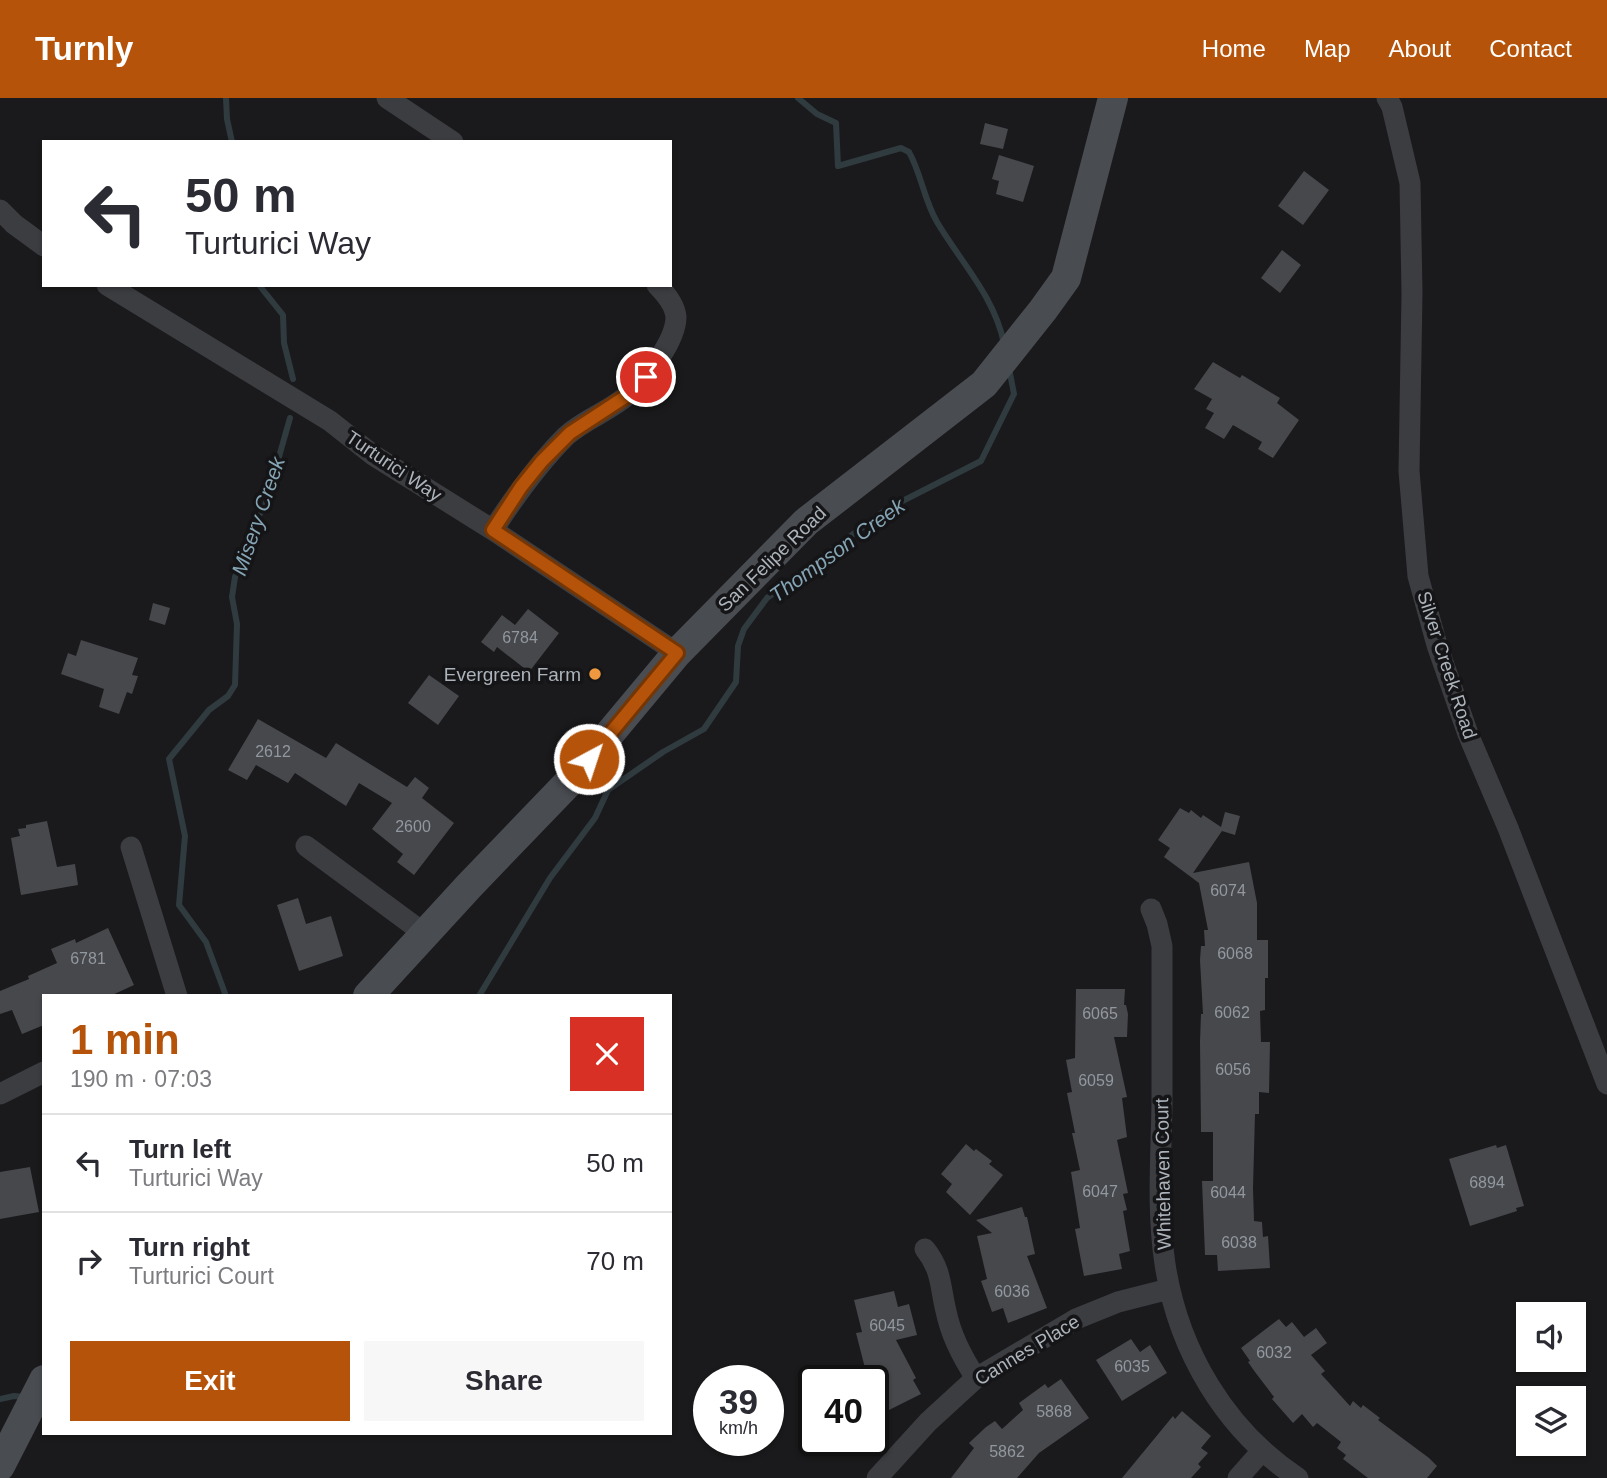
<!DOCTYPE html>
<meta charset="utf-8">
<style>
body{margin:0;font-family:Arial,sans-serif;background:#f7f7f7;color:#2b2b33;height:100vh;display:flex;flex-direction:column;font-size:26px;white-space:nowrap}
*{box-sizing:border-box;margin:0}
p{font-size:23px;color:#7c7c81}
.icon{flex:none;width:38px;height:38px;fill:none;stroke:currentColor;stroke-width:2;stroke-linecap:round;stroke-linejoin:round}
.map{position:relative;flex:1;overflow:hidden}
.side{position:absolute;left:42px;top:896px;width:630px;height:441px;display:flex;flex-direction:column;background:#fff;border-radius:0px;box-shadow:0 2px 5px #0004}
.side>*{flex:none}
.top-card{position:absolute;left:42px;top:42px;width:630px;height:147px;border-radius:0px;box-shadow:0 2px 5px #0004;background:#fff;color:#2b2b33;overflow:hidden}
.buttons{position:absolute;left:1516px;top:1204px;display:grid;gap:14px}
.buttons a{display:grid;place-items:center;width:70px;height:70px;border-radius:0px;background:#fff;box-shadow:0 2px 5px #0004;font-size:35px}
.speed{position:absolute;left:693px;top:1267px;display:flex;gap:14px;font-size:35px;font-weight:700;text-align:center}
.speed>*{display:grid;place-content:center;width:91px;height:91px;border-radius:50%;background:#fff;box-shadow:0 2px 5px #0004;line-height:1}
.speed small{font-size:18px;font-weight:400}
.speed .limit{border:4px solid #111;border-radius:10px;background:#fff;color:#111}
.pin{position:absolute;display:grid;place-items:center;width:60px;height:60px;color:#fff;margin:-30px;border:4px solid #fff;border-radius:50%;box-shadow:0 2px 7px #0007}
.me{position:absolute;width:77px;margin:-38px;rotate:40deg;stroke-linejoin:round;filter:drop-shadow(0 0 5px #0008)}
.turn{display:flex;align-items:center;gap:24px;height:147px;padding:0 28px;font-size:32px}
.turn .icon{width:91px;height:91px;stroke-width:2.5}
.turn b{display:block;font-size:49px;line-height:60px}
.round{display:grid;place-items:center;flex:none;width:74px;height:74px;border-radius:0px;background:#f7f7f7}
.head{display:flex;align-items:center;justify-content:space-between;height:119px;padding:0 28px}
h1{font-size:42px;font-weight:600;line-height:52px;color:#b45309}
.cta{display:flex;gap:14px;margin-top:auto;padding:14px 28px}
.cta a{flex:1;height:80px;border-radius:0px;background:#b45309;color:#fff;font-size:28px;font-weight:600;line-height:80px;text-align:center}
.cta a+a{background:#f7f7f7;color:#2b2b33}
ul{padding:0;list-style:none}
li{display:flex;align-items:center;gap:21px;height:98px;padding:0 28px;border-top:2px solid #e1e1e2}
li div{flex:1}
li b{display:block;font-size:26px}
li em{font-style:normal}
header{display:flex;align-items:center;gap:42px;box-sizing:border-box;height:98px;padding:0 35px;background:#b45309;color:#fff}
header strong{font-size:33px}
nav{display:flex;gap:38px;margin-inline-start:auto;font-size:24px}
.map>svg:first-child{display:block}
</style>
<header>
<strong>Turnly</strong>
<nav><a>Home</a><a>Map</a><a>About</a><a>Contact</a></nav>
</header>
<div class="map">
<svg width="1607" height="1380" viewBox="0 0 1607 1380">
<rect width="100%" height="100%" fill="#1a1a1c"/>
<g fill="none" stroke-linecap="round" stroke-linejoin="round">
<path stroke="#303b40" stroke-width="6" d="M226,0l1,21 5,23
M798,0l19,16 19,9 2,43 63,-18 8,4c12,21 15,48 28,70 23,39 58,75 67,122
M259,187l24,30 1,28 9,36
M226,898l-20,-54 -27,-37 6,-69 -16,-77 40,-49 19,-14 7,-11 2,-61 -5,-27 3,-20 24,-62 6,-9 25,-88
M479,898l71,-118 45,-60 13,-28 55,-38 41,-23 32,-47 2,-36 6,-17 23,-31 120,-89 94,-48 33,-67 -5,-26
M0,1301l14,-3 11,1"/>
</g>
<path fill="#46484c" d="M985,25l23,6 -5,20 -23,-5z
M999,57l35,11 -11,36 -27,-8 3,-13 -7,-2z
M1304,73l25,19 -26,35 -25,-19z
M1282,152l19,15 -21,28 -19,-15z
M1213,264l27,16 2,-3 38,23 -3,5 22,17 -26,38 -15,-9 4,-7 -29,-17 -9,14 -19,-11 9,-15 -8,-4 6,-10 -18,-10z
M153,505l17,5 -5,17 -16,-5z
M528,511l31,24 -30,39 -32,-25 -3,5 -13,-10 21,-27 13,10z
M81,542l57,18 -6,17 6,1 -6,18 -5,-2 -8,22 -20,-7 5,-18 -43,-15 7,-21 8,3z
M429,577l30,21 -21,29 -30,-22z
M258,621l68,39 10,-15 71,44 8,-10 14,11 -7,10 32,25 -40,52 -17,-13 6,-8 -31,-25 20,-26 -33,-20 -13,23 -51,-33 -7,10 -32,-18 -9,15 -19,-10z
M1180,710l9,5 2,-3 10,8 2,-3 18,12 4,-15 15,4 -5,19 -13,-4 -29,42 56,-11 8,41v37h11v38h-3v32l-5,1 1,31h9l-1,51 -10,-1v22h-4l-2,74 1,33 8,1 1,15 5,-1 2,32 -52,3 -1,-16h-12l-3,-74h11v-49h-12l-1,-90 1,-28h2l-3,-54 1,-14h4l-1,-16h4l-9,-47 -35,-26 6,-9 -12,-8z
M47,723l10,46 18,-3 3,21 -57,10 -10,-57 9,-2 -2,-7 8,-1v-3z
M298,800l8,26 25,-8 12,40 -44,15 -22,-66z
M108,830l26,57 -24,11h-66v29l-22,9 -10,-24 -12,4v-23l29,-12 -1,-3 29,-13 -6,-14 24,-10 1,4z
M1076,891h49l-1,16h2l2,9 -1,23h-13l13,60 -5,1 5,39 -10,3 11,53 -5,1 4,16 -4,1 7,40 -11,3 3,15 -38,7 -9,-47 5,-1 -9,-56 9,-2 -8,-37h3l-8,-40 5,-1 -6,-32 9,-2z
M966,1046l8,7 2,-2 16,12 -3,3 14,11 -33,40 -24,-23 6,-8 -11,-10z
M1496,1047l1,3 9,-3 18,61 -8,2 1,3 -47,15 -21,-67z
M30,1069l9,45 -39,7v-47z
M1022,1109l3,10h2l8,37 -8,2 20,52 -39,15 -5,-15 -11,4 -11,-31 6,-2 -10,-43 15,-3 -16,-13z
M894,1193l4,16 11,-3 8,31 -21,5 20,38 -3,2 8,14 -48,24v-37h-32l24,-13 -9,-35 6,-1 -8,-32z
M1279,1221l7,8 6,-5 12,15 12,-9 11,15 -16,12 14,16 -4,3 29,32 3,-5 8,7 2,-3 17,13 -2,2 51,38 8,8 -10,12h-59l-25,-19 3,-4 -9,-7 4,-6 -24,-19 -4,4 -11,-13 -9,9 -21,-24 2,-2 -19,-25 -7,-10 2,-1 -9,-13z
M1131,1241l9,13 10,-7 17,28 -45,28 -26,-41z
M1061,1281l28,39 -50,35 -22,25h-66l23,-30 -5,-5 17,-16 9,-6 7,8 21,-19 -4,-7 26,-19 3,4z
M1182,1313l29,25 -10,12 7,5 -10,11 3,3 -10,11h-69l51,-62 2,3z"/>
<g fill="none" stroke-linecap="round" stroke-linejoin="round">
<path stroke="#3b3d41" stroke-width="21" d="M387,0l66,44
M1387,0l5,9 18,76 2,110 -3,178 9,105 19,69 31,89 40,94 99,256
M0,112l14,14 30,22
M107,187l223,136 43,34 120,75 184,123
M493,432c22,-34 44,-65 73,-94 19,-17 44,-25 63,-42 17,-15 47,-53 47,-77 -1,-12 -11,-24 -19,-32
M306,748l119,88
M131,749l46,149
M1151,811l6,15 5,22c0,53 0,106 0,159 -1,53 -5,107 3,159 13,86 60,166 133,214
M0,996l44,-22
M925,1151c17,21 15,38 21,62 5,25 16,46 30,67
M877,1380l51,-56 48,-44 100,-59 42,-17 51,-13
M1238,1380l23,-26"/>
<path stroke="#494c51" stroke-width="30" d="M368,898l101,-110 102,-106 106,-127 129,-131 178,-138 59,-74 23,-32 47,-180
M0,1368l44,-86"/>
</g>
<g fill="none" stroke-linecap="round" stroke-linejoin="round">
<g stroke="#753606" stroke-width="18">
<path id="route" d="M589,661l88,-106 -184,-123 28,-43 21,-26 28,-28 58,-38 18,-18"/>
</g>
<use href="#route" stroke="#b45309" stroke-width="12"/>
</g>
<circle fill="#ee993f" stroke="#151517" stroke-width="2.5" cx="595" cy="576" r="7"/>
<g text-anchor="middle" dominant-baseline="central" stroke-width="7" stroke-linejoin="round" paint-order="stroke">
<g font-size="16" fill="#92989f">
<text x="520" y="539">6784</text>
<text x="273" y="653">2612</text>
<text x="413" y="728">2600</text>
<text x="1228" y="792">6074</text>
<text x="1235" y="855">6068</text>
<text x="88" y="860">6781</text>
<text x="1232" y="914">6062</text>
<text x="1100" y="915">6065</text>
<text x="1233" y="971">6056</text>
<text x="1096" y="982">6059</text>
<text x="1487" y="1084">6894</text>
<text x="1100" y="1093">6047</text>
<text x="1228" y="1094">6044</text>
<text x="1239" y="1144">6038</text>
<text x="1012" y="1193">6036</text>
<text x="887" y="1227">6045</text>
<text x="1274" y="1254">6032</text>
<text x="1132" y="1268">6035</text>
<text x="1054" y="1313">5868</text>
<text x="1007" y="1353">5862</text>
</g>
<g font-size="19" fill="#acb3bb" stroke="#151517">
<text transform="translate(394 368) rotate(34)">Turturici Way</text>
<text transform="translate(772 461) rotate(-44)">San Felipe Road</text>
<text transform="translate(1447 567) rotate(72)">Silver Creek Road</text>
<text transform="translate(1163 1076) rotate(-91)">Whitehaven Court</text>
<text transform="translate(1027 1252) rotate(-31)">Cannes Place</text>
</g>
<g font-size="19" fill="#acb3bb" stroke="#151517" text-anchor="end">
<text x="581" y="576">Evergreen Farm</text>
</g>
<g font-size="21" font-style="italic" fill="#85a5b5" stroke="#151517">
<text transform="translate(258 418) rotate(-71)">Misery Creek</text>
<text transform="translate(837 452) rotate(-36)">Thompson Creek</text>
</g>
</g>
</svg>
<div class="buttons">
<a><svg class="icon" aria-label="sound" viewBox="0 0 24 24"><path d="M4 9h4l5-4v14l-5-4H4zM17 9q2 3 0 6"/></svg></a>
<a><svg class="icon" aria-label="layers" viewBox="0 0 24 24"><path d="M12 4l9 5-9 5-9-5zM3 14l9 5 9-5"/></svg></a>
</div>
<div class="speed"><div>39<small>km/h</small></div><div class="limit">40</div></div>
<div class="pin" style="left:646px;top:279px;background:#d93025"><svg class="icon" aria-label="arrive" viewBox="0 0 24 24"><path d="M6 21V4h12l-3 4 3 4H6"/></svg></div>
<svg class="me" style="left:589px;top:661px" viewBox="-20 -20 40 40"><circle r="17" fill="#b45309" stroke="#fff" stroke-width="3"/><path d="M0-11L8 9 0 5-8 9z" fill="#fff"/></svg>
<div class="top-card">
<div class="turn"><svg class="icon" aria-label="left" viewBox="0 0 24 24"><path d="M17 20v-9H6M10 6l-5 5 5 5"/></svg><div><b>50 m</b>Turturici Way</div></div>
</div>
<section class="side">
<div class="head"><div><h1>1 min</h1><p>190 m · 07:03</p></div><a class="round" style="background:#d93025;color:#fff"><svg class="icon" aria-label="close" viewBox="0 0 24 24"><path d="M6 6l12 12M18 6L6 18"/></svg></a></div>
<ul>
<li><svg class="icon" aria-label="left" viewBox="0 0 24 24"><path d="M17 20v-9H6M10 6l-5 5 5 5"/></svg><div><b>Turn left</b><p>Turturici Way</p></div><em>50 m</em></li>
<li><svg class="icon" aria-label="right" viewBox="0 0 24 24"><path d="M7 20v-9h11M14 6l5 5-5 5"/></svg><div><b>Turn right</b><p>Turturici Court</p></div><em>70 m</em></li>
</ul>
<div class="cta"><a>Exit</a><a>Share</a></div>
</section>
</div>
